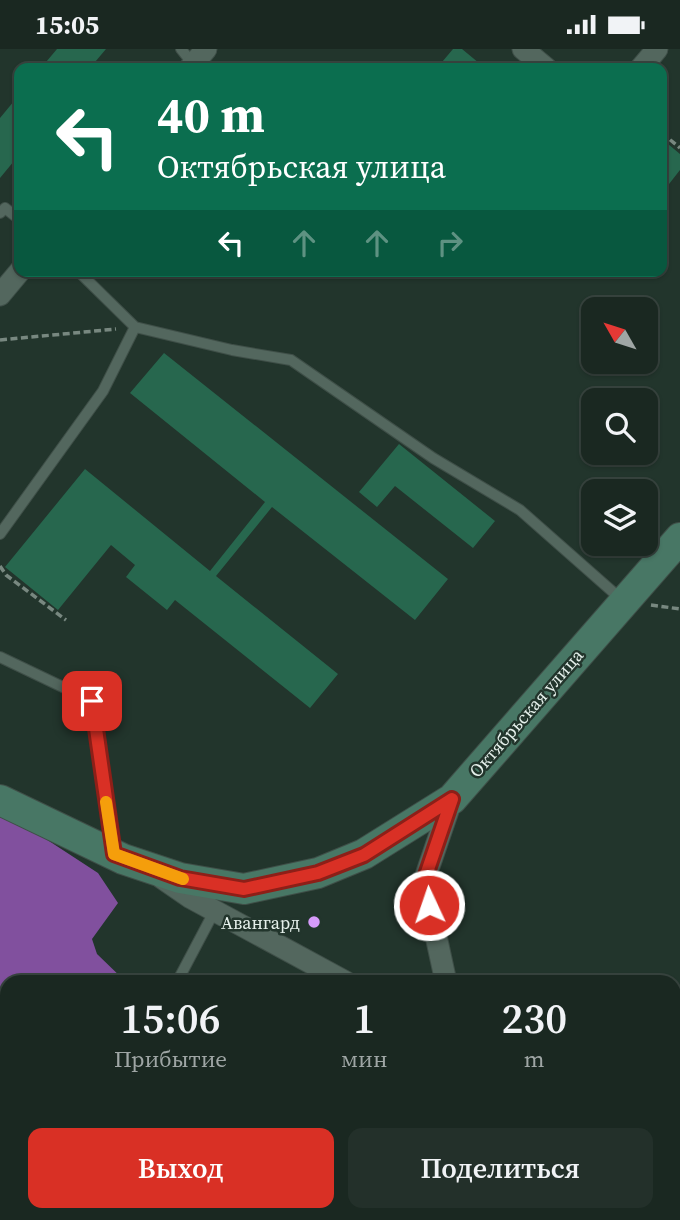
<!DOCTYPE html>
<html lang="ru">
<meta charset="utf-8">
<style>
body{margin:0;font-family:"Source Serif 4",serif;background:#23302a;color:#f1f3f6;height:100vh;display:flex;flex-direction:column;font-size:26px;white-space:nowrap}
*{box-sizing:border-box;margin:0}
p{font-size:23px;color:#9fa6a5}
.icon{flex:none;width:38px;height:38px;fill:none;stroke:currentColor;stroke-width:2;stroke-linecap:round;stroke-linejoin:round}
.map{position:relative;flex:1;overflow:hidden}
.details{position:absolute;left:0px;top:926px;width:681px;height:247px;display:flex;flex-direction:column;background:#1a2821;border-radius:21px 21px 0 0;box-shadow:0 2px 5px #0004,0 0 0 2px #38443f}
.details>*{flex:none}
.top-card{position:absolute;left:14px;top:14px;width:653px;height:214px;border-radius:14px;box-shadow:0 2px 5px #0004,0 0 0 2px #38443f;background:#0b6e4f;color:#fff;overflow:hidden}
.needle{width:46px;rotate:309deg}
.fabs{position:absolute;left:581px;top:248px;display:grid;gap:14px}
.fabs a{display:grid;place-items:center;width:77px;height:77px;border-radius:14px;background:#1a2821;box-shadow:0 2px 5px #0004,0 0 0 2px #38443f;font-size:35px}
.pin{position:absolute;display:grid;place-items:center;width:60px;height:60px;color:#fff;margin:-30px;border-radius:14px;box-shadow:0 4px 10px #0006}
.me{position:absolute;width:77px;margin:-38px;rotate:357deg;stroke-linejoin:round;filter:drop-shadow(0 0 5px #0008)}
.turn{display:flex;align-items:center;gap:24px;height:147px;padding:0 28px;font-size:32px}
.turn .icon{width:91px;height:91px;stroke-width:2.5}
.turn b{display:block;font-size:49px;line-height:60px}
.lanes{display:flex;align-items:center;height:66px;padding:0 28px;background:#0003;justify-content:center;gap:35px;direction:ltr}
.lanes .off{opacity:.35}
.eta{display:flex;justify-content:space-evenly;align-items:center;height:119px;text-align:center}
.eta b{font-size:42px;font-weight:600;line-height:49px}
.button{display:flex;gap:14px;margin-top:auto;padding:14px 28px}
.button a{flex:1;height:80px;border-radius:14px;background:#d93025;color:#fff;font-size:28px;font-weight:600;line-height:80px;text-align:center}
.button a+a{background:#23302a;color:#f1f3f6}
.status{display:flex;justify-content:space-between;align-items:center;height:49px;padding:0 35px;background:#1a2821;direction:ltr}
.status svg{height:19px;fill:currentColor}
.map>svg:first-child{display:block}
</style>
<div class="status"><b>15:05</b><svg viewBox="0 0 49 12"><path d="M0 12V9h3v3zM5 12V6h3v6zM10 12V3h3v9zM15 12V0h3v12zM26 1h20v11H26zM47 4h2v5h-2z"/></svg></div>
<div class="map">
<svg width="680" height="1171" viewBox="0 0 680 1171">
<rect width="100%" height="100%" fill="#22352c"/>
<path fill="#81509e" d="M0,767l26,10 72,47 20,30 -26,36 5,15 29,28h-119v27l-7,-4z"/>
<path fill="#27674e" d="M57,0h49l-16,19h-49z
M453,0h9l23,19h-48z
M19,46v60l-19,23v-60z
M662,90l18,15v16l-18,23z
M164,304l284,226 -33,41 -143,-113 -56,69 122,98 -28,34 -135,-108 -8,10 -41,-33 9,-12 -24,-20 -53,65 -53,-43 80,-98 125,102 55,-69 -135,-109z
M399,395l96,77 -22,27 -78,-62 -18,21 -18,-15z
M0,998l7,3v44l-7,-3z"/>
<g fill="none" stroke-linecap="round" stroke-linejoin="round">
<g stroke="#3f4f48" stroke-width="12">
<path id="lane" d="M181,0l12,15
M0,164l5,-5 14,11
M78,222l57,56 97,23 59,10 142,98 87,52 102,90
M0,485l103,-143 32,-64
M0,608l92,44 21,149
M177,933l38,-72
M0,1067l7,3
M674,1080l6,-8
M674,1148l6,-9
M657,1171l4,-5"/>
</g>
<g stroke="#3f4f48" stroke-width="23">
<path id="street" d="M523,0l23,19
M190,19l16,-19
M641,19l16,-19
M0,246l20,-24
M162,829l29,20 155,84
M446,933l-22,-101 28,-82
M674,1125l6,5"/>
</g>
<g stroke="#3f4f48" stroke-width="32">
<path id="secondary" d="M0,751l123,59 57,19 64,11 74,-16 46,-19 88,-55 228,-261"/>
</g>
<path stroke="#788880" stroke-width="3.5" stroke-dasharray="7 3.5" stroke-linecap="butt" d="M662,84l18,15
M0,291l116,-11
M0,517l6,9 60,45
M651,556l29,4"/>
<use href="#lane" stroke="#53675e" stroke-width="10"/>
<use href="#street" stroke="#53675e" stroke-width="21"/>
<use href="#secondary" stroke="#487765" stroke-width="30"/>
</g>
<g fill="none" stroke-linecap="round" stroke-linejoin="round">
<g stroke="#8d1f18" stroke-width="18">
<path id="route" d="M92,652l22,153 66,24 64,11 74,-16 46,-18 88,-56 -28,82 5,24"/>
</g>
<use href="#route" stroke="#d93025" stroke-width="12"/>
<path stroke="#f59e0b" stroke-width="12" d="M106,753l8,52 69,25"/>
</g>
<circle fill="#d69bfa" stroke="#22352c" stroke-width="2.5" cx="314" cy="873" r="7"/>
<g text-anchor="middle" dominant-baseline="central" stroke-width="5" stroke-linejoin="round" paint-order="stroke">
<g font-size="18" fill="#e5f0eb" stroke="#22352c">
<text transform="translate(526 664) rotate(-49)">Октябрьская улица</text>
</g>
<g font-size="18" fill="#e5f0eb" stroke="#22352c" text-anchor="end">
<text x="300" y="873">Авангард</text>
</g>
</g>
</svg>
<div class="fabs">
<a><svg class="needle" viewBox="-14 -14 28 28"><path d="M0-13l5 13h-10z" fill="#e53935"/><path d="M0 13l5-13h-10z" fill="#9fa6a5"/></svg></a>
<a><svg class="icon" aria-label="search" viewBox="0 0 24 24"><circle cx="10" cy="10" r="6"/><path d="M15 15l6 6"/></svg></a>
<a><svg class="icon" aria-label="layers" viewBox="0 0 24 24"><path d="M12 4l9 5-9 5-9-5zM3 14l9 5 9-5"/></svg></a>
</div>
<div class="pin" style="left:92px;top:652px;background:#d93025"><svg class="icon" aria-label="arrive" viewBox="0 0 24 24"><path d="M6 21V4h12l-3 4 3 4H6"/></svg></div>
<svg class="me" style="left:429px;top:856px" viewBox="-20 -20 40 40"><circle r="17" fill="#d93025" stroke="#fff" stroke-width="3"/><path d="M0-11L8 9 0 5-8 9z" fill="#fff"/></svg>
<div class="top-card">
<div class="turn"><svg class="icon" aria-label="left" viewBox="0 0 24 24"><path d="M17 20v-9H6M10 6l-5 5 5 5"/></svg><div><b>40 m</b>Октябрьская улица</div></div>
<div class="lanes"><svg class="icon" aria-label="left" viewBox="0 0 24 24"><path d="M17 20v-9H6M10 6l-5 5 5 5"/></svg><svg class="icon off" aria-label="ahead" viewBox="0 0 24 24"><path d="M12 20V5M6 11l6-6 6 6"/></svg><svg class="icon off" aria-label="ahead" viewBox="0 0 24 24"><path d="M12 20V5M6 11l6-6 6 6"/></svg><svg class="icon off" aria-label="right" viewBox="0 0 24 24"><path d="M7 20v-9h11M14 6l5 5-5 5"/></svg></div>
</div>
<section class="details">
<div class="eta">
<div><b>15:06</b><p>Прибытие</p></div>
<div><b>1</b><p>мин</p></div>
<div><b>230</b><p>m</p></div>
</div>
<div class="button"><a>Выход</a><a>Поделиться</a></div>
</section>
</div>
